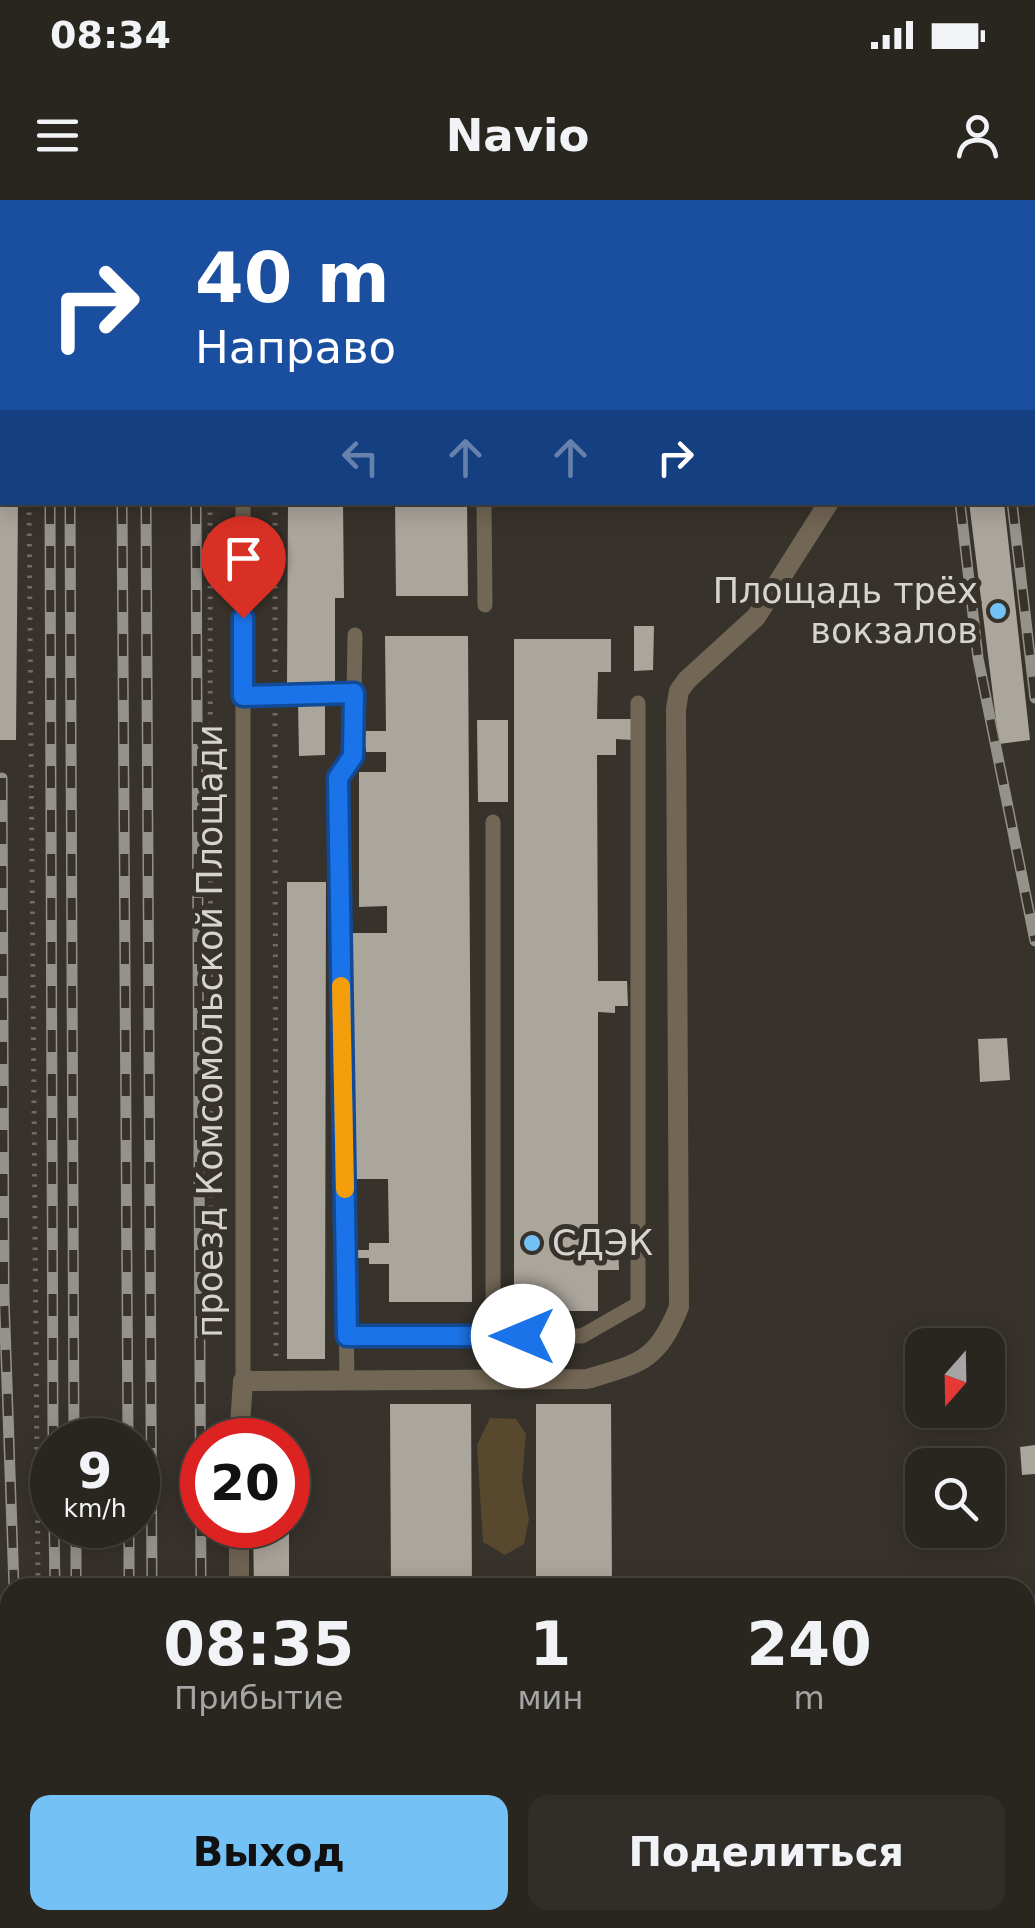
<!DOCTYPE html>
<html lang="ru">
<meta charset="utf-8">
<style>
body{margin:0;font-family:"DejaVu Sans",sans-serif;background:#312e29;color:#f1f3f6;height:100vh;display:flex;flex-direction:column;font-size:38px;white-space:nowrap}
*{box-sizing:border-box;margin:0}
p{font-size:32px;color:#a5a5a5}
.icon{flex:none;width:55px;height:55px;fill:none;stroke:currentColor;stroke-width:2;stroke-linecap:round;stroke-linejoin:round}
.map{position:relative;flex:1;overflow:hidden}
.side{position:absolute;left:0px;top:1378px;width:1035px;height:352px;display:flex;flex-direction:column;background:#292620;border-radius:30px 30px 0 0;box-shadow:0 5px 25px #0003,0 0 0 2px #45433e}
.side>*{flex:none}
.top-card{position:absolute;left:0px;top:0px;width:1035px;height:305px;box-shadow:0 5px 25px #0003,0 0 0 2px #45433e;background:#1a4fa0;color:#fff;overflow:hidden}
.needle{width:65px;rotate:200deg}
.buttons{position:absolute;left:905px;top:1128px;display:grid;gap:20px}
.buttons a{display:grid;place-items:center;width:100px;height:100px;border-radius:20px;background:#292620;box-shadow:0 5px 25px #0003,0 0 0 2px #45433e;font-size:50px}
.speed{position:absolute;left:30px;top:1218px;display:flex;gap:20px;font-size:50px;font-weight:700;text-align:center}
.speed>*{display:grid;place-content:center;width:130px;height:130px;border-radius:50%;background:#292620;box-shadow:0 5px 25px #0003,0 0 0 2px #45433e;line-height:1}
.speed small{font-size:25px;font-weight:400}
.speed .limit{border:15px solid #d22;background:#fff;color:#111}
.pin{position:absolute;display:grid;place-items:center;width:85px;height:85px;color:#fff;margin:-102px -42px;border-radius:50% 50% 50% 0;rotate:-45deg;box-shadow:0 0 10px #0007}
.pin .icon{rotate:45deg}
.me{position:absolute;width:110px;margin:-55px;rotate:270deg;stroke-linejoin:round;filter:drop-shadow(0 0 8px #0008)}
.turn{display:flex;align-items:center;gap:35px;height:210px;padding:0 30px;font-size:45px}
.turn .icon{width:130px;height:130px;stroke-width:2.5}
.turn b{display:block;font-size:70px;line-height:85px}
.lanes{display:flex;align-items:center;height:95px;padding:0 30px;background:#0003;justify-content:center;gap:50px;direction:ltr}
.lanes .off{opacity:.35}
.eta{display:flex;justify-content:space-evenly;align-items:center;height:170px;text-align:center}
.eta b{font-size:60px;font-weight:700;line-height:70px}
.button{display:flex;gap:20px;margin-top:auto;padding:20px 30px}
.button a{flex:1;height:115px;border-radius:20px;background:#73c1f5;color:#111;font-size:40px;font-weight:700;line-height:115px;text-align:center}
.button a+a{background:#312e29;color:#f1f3f6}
.status{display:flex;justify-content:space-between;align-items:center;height:70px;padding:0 50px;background:#292620;direction:ltr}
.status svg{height:28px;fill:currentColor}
header{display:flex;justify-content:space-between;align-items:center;height:130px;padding:0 30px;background:#292620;font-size:45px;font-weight:700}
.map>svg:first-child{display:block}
</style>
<div class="status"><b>08:34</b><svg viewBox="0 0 49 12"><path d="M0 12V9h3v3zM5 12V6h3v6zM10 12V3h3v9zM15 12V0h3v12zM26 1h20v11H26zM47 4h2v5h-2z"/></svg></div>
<header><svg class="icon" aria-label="menu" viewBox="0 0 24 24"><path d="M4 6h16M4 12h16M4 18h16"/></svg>Navio<svg class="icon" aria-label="person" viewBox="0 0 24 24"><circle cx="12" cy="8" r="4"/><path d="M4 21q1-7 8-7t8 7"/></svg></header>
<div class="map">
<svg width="1035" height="1728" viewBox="0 0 1035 1728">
<rect width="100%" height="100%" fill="#37322b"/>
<path fill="#58482d" d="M490,1218l26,1 10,15 -4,47 7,38 -5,25 -19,11 -22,-13 -6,-97z"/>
<path fill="#aba69c" d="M0,302h18l-2,238h-16z
M288,302h55l1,96h-9v85l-48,1z
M395,302h72l1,94h-72z
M969,302h35l26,238 -31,4z
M634,426h20l-1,44 -19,1z
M385,436h83l4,666h-83v-38h-20v-6h-11v-8h11v-7h20l-1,-64h-35l-1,-246h35v-27l-28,1v-135h27v-20h-20v-5h-10v-12l10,1 -1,-5h21z
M514,439h97v33h-13l-1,47h35v21l-16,-1v16h-19l1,226h29l1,25h-13v7l-17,-1v232h20l1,26h-21v41h-84z
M298,502h27v53l-26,1z
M477,520h31v82h-30z
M287,682h39l-1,477h-38z
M1007,838l3,42 -30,2 -2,-43z
M390,1204h81l1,184h-81z
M536,1204h75l1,184h-76z
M1035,1245v29l-13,1 -2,-28z
M253,1325h36v63h-35z
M249,1720h78v8h-78z
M393,1720h80v8h-80z
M538,1720h75v8h-75z"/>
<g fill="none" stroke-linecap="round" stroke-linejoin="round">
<path stroke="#706b65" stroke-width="5" stroke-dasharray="2.5 8" stroke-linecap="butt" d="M275,0v2
M29,302l9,1086
M210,302l1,806 9,8
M275,302v170
M275,513l1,644
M41,1720v8"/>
<path stroke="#726654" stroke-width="15" d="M483,0v2
M243,2v-2
M484,302l1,103
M243,496l111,-3
M347,1136h235l56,-32v-601
M493,1136v-514
M347,1180l-9,-601 15,-23 2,-121
M243,1181v-879"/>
<path stroke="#726654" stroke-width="20" d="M890,0v2
M239,1240l4,-59 344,-2c53,-16 70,-17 92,-72l-3,-598 3,-18 8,-11 69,-63 73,-115
M239,1388v-63
M238,1728v-8"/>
<g stroke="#95918b" stroke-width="11">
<path id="rail" d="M938,0v2
M990,0v2
M1014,0v2
M1032,226l3,30
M50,302l3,938
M70,302l4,938
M122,302l6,938
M146,302l6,1086
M196,302l5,1086
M960,302l18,156 57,283
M1012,302l23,196
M2,578l2,519 10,291
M54,1325l1,63
M76,1325v63
M129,1325v63
M25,1720l1,8
M59,1720v8
M82,1720v8
M131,1720v8
M155,1720v8
M203,1720v8
M0,1722v6"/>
</g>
<use href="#rail" stroke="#37322b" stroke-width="8" stroke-dasharray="22" stroke-linecap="butt"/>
</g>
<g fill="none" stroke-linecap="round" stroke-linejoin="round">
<g stroke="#114b97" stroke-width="25">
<path id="route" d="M243,418v78l111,-3 -1,63 -15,22 9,558h176"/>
</g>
<use href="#route" stroke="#1a73e8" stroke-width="18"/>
<path stroke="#f59e0b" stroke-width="18" d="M341,786l4,203"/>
</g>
<g fill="#73c1f5" stroke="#37322b" stroke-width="4">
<circle cx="998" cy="411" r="10"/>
<circle cx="532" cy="1043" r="10"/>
</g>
<g text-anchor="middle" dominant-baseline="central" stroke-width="10" stroke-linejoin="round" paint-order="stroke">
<g font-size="35" fill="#d7d4d0" stroke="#37322b" text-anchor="end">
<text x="978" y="391">Площадь трёх<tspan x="978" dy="40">вокзалов</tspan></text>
<text x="552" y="1043" text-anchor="start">СДЭК</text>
</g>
<g font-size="35" fill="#d7d4d0" stroke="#37322b">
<text transform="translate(210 831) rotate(-90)">проезд Комсомольской Площади</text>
</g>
</g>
</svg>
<div class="buttons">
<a><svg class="needle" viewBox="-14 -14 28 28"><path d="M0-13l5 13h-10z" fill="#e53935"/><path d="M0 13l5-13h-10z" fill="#a5a5a5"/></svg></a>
<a><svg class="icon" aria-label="search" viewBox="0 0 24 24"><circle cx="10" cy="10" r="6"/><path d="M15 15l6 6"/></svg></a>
</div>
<div class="speed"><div>9<small>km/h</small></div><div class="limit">20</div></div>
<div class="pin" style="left:243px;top:418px;background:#d93025"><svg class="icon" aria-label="arrive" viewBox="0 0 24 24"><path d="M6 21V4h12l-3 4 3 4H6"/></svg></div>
<svg class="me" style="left:523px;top:1136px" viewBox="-20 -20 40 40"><circle r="19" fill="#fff"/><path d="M0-13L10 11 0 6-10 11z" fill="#1a73e8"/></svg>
<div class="top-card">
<div class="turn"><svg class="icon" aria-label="right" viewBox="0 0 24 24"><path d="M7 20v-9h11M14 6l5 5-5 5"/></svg><div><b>40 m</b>Направо</div></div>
<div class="lanes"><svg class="icon off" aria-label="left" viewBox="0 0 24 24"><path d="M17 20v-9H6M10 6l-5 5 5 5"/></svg><svg class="icon off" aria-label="ahead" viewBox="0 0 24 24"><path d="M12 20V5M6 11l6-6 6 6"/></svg><svg class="icon off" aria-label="ahead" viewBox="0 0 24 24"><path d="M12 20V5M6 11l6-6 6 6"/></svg><svg class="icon" aria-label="right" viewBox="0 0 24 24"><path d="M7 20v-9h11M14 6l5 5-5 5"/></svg></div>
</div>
<section class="side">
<div class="eta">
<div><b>08:35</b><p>Прибытие</p></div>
<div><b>1</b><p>мин</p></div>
<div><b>240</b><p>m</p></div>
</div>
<div class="button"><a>Выход</a><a>Поделиться</a></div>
</section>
</div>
